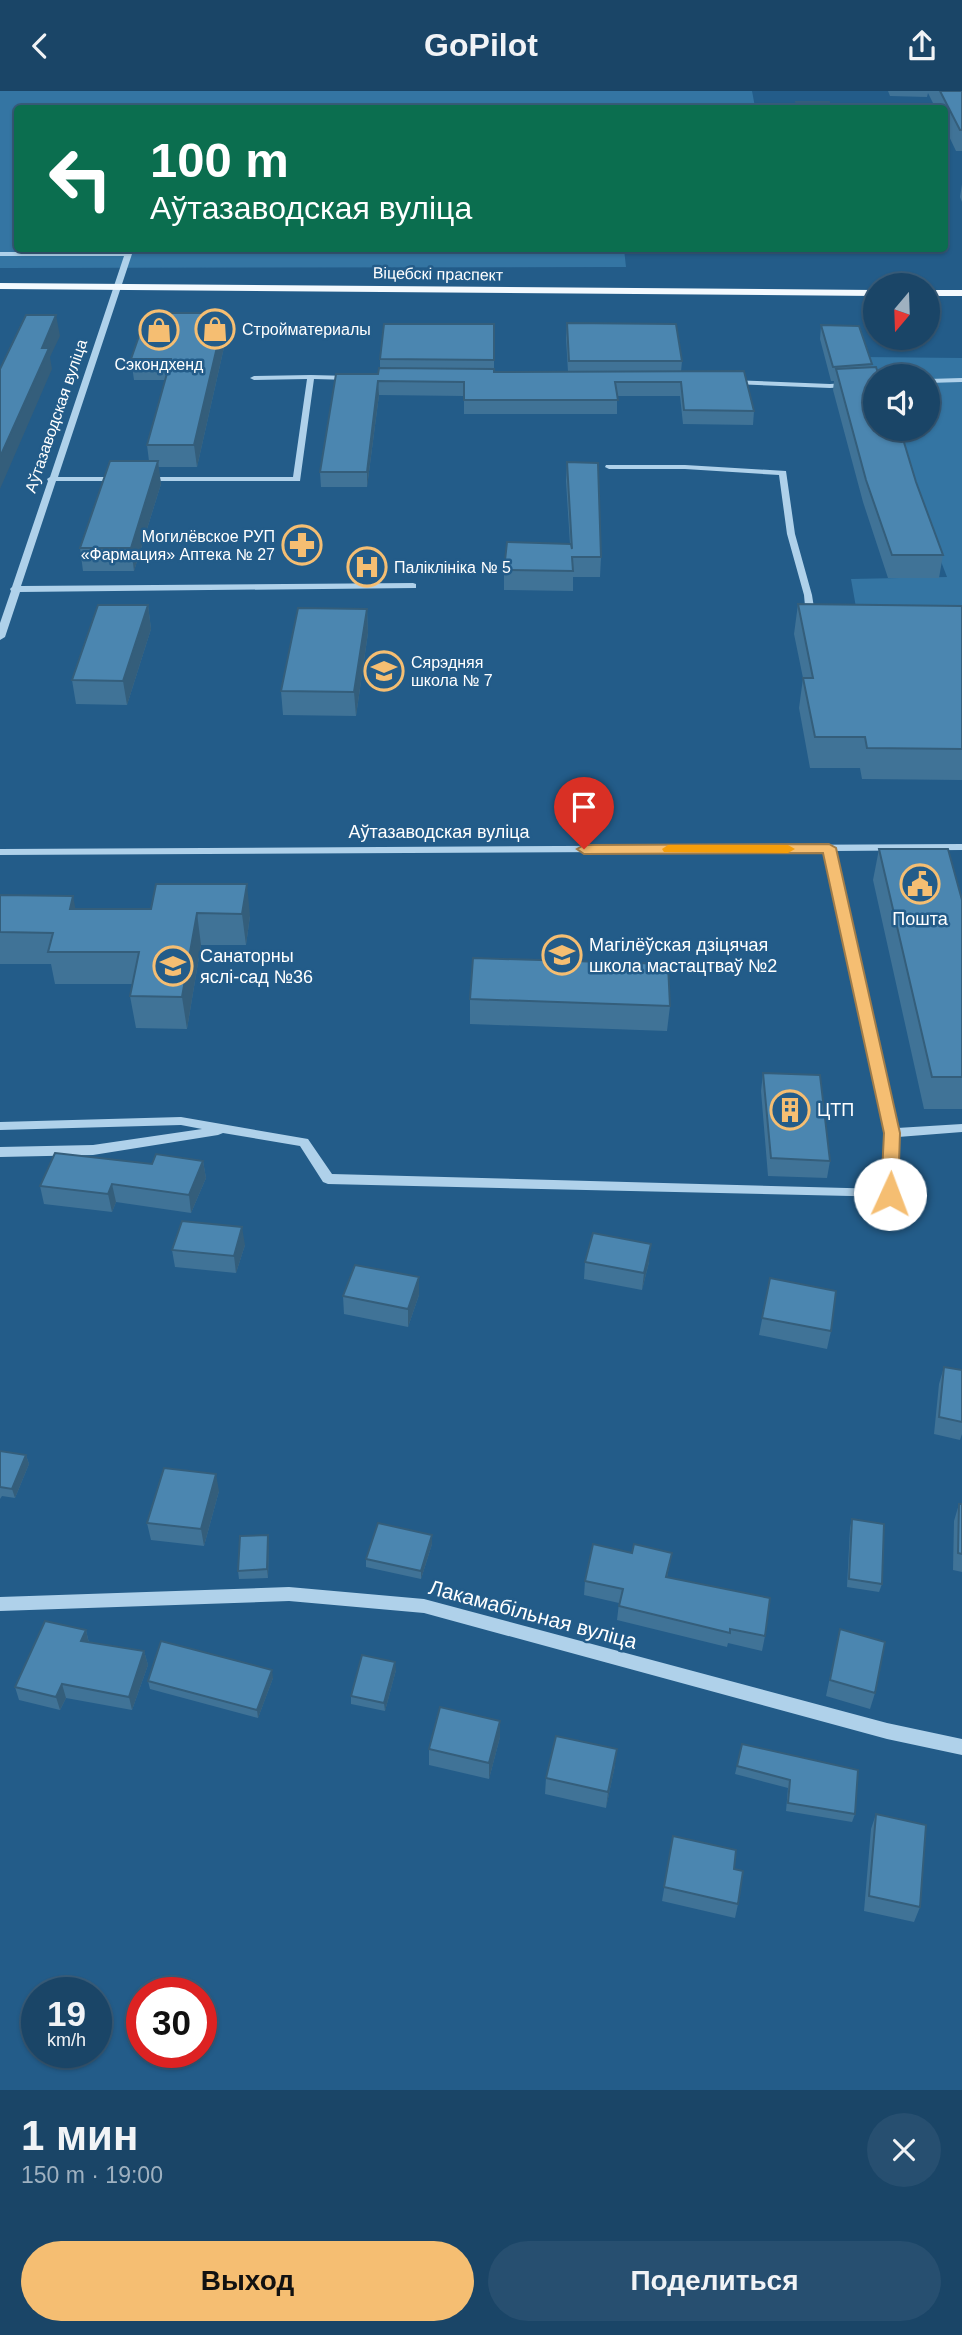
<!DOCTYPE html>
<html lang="ru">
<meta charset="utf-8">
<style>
body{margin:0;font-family:Arial,sans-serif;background:#274f70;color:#f1f3f6;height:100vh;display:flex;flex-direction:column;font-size:26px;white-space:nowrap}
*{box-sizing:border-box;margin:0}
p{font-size:23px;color:#9fb1c0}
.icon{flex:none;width:38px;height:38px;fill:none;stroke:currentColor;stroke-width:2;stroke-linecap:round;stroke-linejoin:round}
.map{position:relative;height:1999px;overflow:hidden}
.drawer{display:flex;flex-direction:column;background:#1a4567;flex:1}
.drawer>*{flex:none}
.guide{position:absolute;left:14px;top:14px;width:934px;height:147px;border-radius:7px;box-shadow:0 2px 5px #0004,0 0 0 2px #385d7b;background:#0b6e4f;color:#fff;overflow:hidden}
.needle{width:46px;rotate:199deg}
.fabs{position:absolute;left:863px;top:182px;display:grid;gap:14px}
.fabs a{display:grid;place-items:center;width:77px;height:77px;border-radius:50%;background:#1a4567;box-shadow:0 2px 5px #0004,0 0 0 2px #385d7b;font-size:35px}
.speed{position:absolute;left:21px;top:1886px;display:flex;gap:14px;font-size:35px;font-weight:700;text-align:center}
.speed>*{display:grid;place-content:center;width:91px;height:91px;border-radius:50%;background:#1a4567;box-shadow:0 2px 5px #0004,0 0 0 2px #385d7b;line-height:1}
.speed small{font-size:18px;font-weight:400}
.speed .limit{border:10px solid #d22;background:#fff;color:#111}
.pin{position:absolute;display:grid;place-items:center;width:60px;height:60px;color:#fff;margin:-72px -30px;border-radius:50% 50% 50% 0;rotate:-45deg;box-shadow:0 0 7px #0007}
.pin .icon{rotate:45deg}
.me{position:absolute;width:77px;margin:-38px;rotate:2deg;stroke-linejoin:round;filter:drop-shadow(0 0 5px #0008)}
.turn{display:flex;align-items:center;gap:24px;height:147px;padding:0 21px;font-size:32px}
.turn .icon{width:91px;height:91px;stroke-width:2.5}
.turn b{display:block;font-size:49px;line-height:60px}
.round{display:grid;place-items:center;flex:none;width:74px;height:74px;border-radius:37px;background:#274f70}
.summary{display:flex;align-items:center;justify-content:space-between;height:119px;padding:0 21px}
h1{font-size:42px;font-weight:800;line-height:52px}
.cta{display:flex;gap:14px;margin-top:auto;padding:14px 21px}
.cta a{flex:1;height:80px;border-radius:42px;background:#f5be72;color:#111;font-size:28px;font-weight:800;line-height:80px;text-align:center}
.cta a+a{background:#274f70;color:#f1f3f6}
header{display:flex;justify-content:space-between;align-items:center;height:91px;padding:0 21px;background:#1a4567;font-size:32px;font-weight:800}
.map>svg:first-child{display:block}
</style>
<header><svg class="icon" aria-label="back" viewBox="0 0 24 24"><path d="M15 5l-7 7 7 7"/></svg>GoPilot<svg class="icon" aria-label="share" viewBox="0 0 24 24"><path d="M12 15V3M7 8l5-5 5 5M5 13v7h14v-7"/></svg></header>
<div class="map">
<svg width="962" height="1999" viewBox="0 0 962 1999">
<rect width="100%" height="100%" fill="#235c89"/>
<path fill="#3475a3" d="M0,0h752l3,16 -737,2v140h606l2,18 -626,1z
M863,266l99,1v263l-105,-8 -6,-34 96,-2 -57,-148h38v-53h-53z"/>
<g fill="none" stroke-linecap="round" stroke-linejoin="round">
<path fill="#afd1ea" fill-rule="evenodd" d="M127,158h6l-1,5 -74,223h59l4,2 -4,2h-61l-35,105 392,-3 3,1v4l-396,4 -15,45 -5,3v-17l11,-32 -1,-2 2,-2 36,-106 -1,-2 3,-2 74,-221h-124v-4h126z
M311,284l39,1 4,2 -4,2 -36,-1 -14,102h-154l-4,-2 4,-2h147l14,-98 -53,1 -4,-2 4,-2z
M962,287v4l-34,1v-4z
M730,289l100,4 45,-3v4l-45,3 -97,-4h-3z
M606,374h79l101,6 9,63 17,61 3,19 5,3 -2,2 -7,1 -5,-3 -2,-22 -17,-61 -8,-59 -94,-6h-76l-4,-2z
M962,753v6l-127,1 62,277 65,-4v8l-64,5 -2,57 -1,3 -567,-13 -5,-2 -23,-36 -77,-13 -5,2 -125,20 -93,2v-10l93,-2 109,-16 -21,-4 -181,5v-8l181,-5 127,22 24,35 552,15 2,-56 -62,-282 -824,4v-6z
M289,1496l135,12 463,124 75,16v16l-75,-16 -463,-126 -135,-12 -289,10v-14z"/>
<path fill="#f3f9fe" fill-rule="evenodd" d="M0,192l875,7v6l-875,-7z
M928,199h34v6h-34z"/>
</g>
<path fill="#407397" d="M888,0h74v60h-6l-11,-23v-19h-9l-8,-16 -1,4 -37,-1z
M962,93v18l-2,-5z
M225,222l2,21 -30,133h-39l3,17 -27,87h-51l-3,-23 69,-87 -2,-16 18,-65h-31l-3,-21z
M567,232l115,38 -1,11 73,39 -1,14 -70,-1 -3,-28h-63v18h-153v-18l-85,-1 -12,92h-46l-1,-15 58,-98 2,-6v-9l114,-35v48h74l-2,-34z
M821,234l51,39 -1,3 45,115 27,73 -4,23h-51l-25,-76 -30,-112 1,-9h-3l-11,-42z
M567,371l34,95 -1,20h-27v14l-69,-1v-20l66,-26 -4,-63z
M798,513l164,2v174l-100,-1 -2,-11h-50l-11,-60 4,-30 -9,-44z
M148,514l3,24 -24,76 -51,-1 -4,-24z
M367,518l1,24 -12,83 -73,-1 -2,-24z
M879,758l83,51v209h-38l-51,-229z
M156,793l94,32 -4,29h-45l-14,84 -51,-1 -6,-32 3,-12h-78l-4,-20h-51v-69l76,14h75z
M470,908l200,7 -3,25 -197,-7z
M763,982l67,88 -3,17 -59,-2 -7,-85z
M203,1070l3,17 -15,35 -75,-11 -4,10 -68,-8 -4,-18 112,-22z
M245,1154l-9,28 -61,-6 -3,-17z
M585,1171h64l-7,28 -58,-11z
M770,1187l61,53 -4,18 -68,-14z
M419,1204l-11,32 -64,-13 -1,-18z
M944,1276l18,3v64l-2,6 -26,-6 5,-50z
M0,1360l26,4 3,9 -14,34 -13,-2 -2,3z
M219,1400l-15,55 -53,-6 -4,-17z
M959,1413h3v68l-9,-2 1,-49z
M852,1428l30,65 -3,8 -32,-5 3,-59z
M268,1444l1,9 -1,34 -29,1 -1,-8z
M432,1444v9l-11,35 -55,-12v-8z
M632,1462h40l-5,24 98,59 -3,15 -34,-8 -1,4 -110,-27 2,-17 -35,-8 1,-14z
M840,1538l35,64 -5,16 -44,-13z
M86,1539l3,13 55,8 4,14 -16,45 -66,-12 -6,12 -41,-10 -4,-13z
M396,1579l-11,41 -34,-7v-8z
M273,1587l-15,40 -108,-29 -2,-8z
M500,1646l-11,42 -60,-14v-16z
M742,1653l113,70 -3,8 -66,-11 2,-23 -53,-14z
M615,1674l-9,43 -61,-14 1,-16z
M876,1723l44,93 -6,15 -50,-11 7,-82z
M673,1745l61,33 4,35 -3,14 -73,-17z"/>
<path fill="#345e7b" d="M225,222l2,21 -30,133 -3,-22z
M56,224l4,21 -10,21 2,12 -52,120v-32l42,-109z
M378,290l1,14 -12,92v-15z
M158,370l3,23 -27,87 -3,-23z
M148,514l3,24 -24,76 -4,-24z
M367,518l1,24 -12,83 -2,-24z
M247,793l3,32 -4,29 -4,-31z
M73,805l6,31 -9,-18z
M197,822l4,32 -14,84 -5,-32z
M203,1070l3,17 -15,35 -2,-18z
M112,1093l4,18 -4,10 -4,-18z
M242,1136l3,18 -9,28 -2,-17z
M651,1153l-2,18 -7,28 2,-17z
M419,1186v18l-11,32v-18z
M26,1364l3,9 -14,34 -3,-9z
M216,1383l3,17 -15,55 -3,-17z
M268,1444l1,9 -1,34 -1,-9z
M432,1444v9l-11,35v-8z
M86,1539l3,14 -8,-3z
M144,1560l4,14 -16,45 -3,-13z
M395,1571l1,8 -11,41 -1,-8z
M272,1579l1,8 -15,40 -1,-8z
M62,1593l4,14 -6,12 -4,-13z
M500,1630v16l-11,42v-16z
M617,1658l-2,16 -9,43 2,-16z"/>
<path fill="#4b86b0" stroke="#345e7b" stroke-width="2" d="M940,0h22v39h-2z
M796,11h33l2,7h-33z
M717,14l1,4h-80v-3z
M147,222h78l-31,132h-47l24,-86h-40z
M26,224h30l-14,33h7l-49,109v-88z
M567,232l109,1 6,37h-113z
M384,233h110v36l-114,-1z
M821,234l38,1 13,38 -39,3z
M876,276l2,6h4l1,3h-8v53h25l16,53 27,73h-51l-26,-75 -30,-111z
M379,277l115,1v3l250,-1 10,40 -70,-1 -3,-28h-66l3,18h-154v-18l-86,-1 -11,91h-47l16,-98h42z
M110,370h48l-27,87h-51z
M567,371l31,1 3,94h-29l1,14 -69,-1 3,-28 64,2 1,5z
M798,513l164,2v143l-95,-1 -2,-11h-50l-12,-59h10z
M98,514h50l-25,76 -51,-1z
M298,517l69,1 -13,83 -73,-1z
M879,758h69l14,51v177h-30z
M156,793h91l-5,30 -45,-1 -15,84 -52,-1 9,-44h-91l5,-19 -53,-1v-37l73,1 -3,13h81z
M473,867l195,6 2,42 -200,-7z
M763,982l57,2 10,86 -59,-3z
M55,1062l97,11 4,-10 47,7 -14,34 -77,-11 -4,10 -68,-8z
M182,1130l60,6 -8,29 -62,-6z
M593,1142l58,11 -7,29 -59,-11z
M355,1174l64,12 -11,32 -65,-13z
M770,1187l66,13 -5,40 -69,-13z
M944,1276l18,3v52l-23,-5z
M0,1360l26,4 -14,34 -12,-2z
M164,1377l52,6 -15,55 -54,-6z
M959,1413h3v50l-4,-1z
M852,1428l32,5 -2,60 -33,-5z
M378,1432l54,12 -11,36 -55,-12z
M268,1444l-1,34 -29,2 2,-35z
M593,1453l39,9 2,-9 38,9 -6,24 104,21 -5,38 -35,-7v4l-111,-27 4,-17 -38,-8z
M45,1530l41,9 -5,11 63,10 -15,46 -67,-13 -6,13 -41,-10z
M840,1538l45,13 -10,51 -45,-13z
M161,1550l111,29 -15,40 -109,-29z
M362,1564l33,7 -11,41 -33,-7z
M440,1616l60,14 -11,42 -60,-14z
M556,1645l61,13 -9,43 -62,-14z
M742,1653l116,26 -3,44 -67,-11 2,-23 -53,-14z
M876,1723l50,11 -6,82 -51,-11z
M673,1745l63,14 -2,19 9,2 -5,33 -74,-17z"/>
<path fill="#f5be72" stroke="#9f7c4a" stroke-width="2" d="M829,753l7,4 64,285 -2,61 -8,6 -9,-6 3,-61 -61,-280 -239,1 -7,-5 7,-4z"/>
<path fill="#f59e0b" d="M668,754h120l7,4 -7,4 -124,-1 -2,-3z"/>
<defs>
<g id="shop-ring" transform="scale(2.0125)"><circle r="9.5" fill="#235c89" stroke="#f5be72" stroke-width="1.5"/><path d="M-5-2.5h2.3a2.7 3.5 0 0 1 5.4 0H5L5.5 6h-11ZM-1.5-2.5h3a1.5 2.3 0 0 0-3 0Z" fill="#f5be72"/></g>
<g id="pharmacy-ring" transform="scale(2.0125)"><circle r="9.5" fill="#235c89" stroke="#f5be72" stroke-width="1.5"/><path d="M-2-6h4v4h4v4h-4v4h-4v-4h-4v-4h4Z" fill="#f5be72"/></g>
<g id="hospital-ring" transform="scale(2.0125)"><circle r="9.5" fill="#235c89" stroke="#f5be72" stroke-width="1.5"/><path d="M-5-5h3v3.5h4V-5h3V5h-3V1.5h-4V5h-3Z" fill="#f5be72"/></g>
<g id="school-ring" transform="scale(2.0125)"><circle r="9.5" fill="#235c89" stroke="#f5be72" stroke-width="1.5"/><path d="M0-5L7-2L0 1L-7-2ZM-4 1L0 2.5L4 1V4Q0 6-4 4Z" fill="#f5be72"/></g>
<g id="civic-ring" transform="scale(2.0125)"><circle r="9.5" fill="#235c89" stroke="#f5be72" stroke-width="1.5"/><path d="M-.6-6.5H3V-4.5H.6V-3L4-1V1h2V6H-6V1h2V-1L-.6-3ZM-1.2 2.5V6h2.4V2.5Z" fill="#f5be72"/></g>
<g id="building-ring" transform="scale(2.0125)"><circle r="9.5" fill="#235c89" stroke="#f5be72" stroke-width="1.5"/><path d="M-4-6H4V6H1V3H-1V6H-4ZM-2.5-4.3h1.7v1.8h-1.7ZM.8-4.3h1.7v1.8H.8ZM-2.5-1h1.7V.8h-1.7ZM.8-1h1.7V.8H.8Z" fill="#f5be72"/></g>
</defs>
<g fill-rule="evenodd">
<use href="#shop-ring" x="215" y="238"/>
<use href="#shop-ring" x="159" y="239"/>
<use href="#pharmacy-ring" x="302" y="454"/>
<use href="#hospital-ring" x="367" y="476"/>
<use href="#school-ring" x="384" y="580"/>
<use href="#civic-ring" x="920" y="793"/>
<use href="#school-ring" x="562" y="864"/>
<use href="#school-ring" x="173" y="875"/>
<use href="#building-ring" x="790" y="1019"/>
</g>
<g text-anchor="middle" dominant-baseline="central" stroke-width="5" stroke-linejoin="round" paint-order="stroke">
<g font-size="16" fill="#fff" stroke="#235c89">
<text transform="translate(438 183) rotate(1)">Віцебскі праспект</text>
<text transform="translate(56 325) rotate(-71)">Аўтазаводская вуліца</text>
</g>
<g font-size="16" fill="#fff" stroke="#235c89" text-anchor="start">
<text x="242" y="238">Стройматериалы</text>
<text x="159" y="273" text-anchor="middle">Сэкондхенд</text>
<text x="275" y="445" text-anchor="end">Могилёвское РУП<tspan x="275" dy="18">«Фармация» Аптека № 27</tspan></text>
<text x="394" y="476">Паліклініка № 5</text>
<text x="411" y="571">Сярэдняя<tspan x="411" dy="18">школа № 7</tspan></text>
</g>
<g font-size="18" fill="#fff" stroke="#235c89">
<text x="439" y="741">Аўтазаводская вуліца</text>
</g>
<g font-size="18" fill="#fff" stroke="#235c89" text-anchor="start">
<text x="920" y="828" text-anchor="middle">Пошта</text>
<text x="589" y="854">Магілёўская дзіцячая<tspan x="589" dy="21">школа мастацтваў №2</tspan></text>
<text x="200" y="865">Санаторны<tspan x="200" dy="21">яслі-сад №36</tspan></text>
<text x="817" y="1019">ЦТП</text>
</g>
<g font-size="21" fill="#fff" stroke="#235c89">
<text transform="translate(533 1523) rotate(15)">Лакамабільная вуліца</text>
</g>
</g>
</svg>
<div class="fabs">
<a><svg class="needle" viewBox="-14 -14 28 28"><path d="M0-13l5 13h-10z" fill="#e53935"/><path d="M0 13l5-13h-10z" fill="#9fb1c0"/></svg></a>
<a><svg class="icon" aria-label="sound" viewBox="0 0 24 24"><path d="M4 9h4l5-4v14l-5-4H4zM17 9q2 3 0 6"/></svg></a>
</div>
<div class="speed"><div>19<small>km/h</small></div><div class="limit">30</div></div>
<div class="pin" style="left:584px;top:758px;background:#d93025"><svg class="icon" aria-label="arrive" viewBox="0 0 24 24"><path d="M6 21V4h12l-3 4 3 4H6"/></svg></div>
<svg class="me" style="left:890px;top:1103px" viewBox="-20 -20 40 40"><circle r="19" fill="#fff"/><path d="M0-13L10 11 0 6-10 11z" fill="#f5be72"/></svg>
<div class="guide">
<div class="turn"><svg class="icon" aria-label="left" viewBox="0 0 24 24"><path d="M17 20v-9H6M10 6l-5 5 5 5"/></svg><div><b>100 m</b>Аўтазаводская вуліца</div></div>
</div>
</div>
<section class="drawer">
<div class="summary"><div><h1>1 мин</h1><p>150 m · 19:00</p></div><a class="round"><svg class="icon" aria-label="close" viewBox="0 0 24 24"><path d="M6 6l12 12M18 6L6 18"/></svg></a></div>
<div class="cta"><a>Выход</a><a>Поделиться</a></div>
</section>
